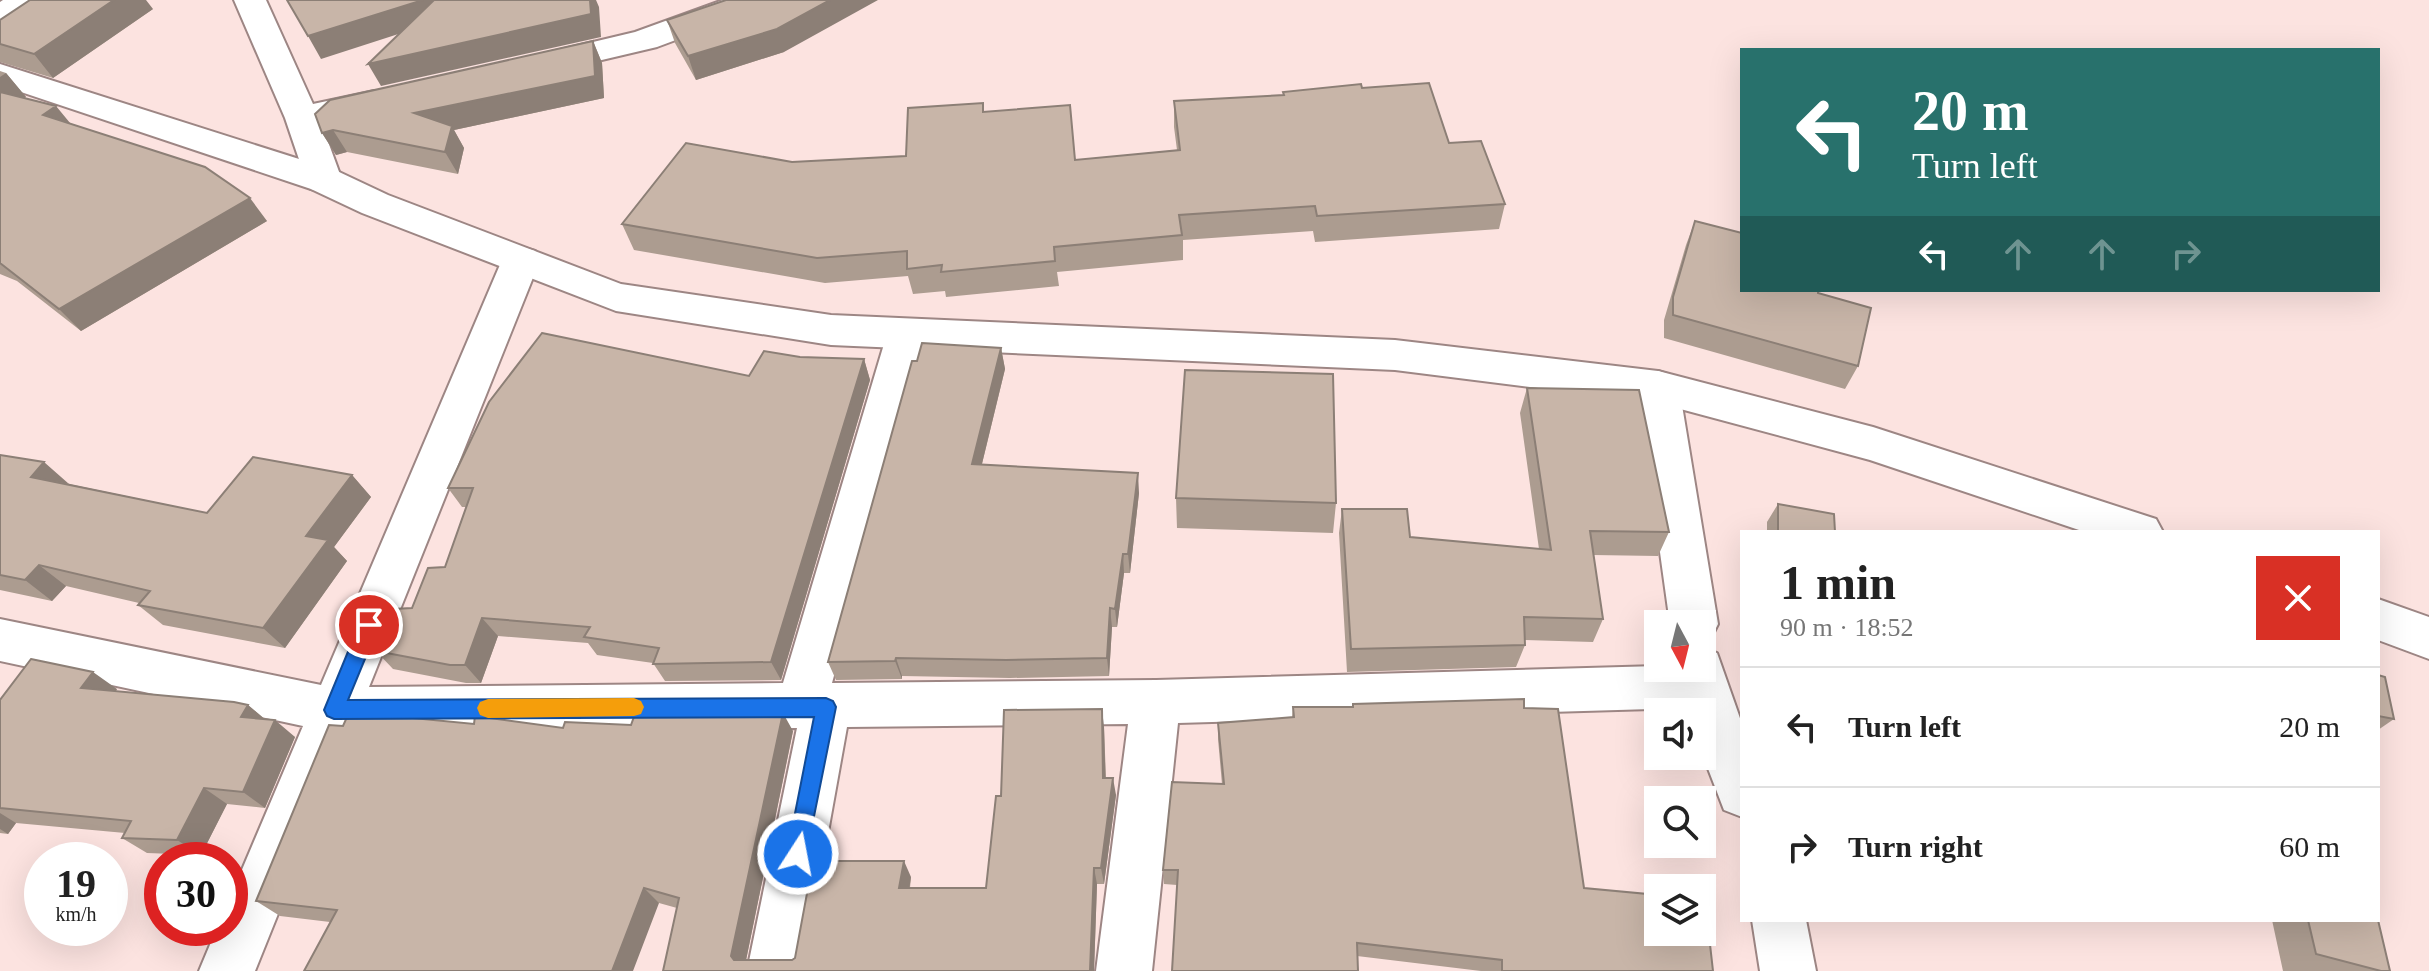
<!DOCTYPE html>
<meta charset="utf-8">
<style>
body{margin:0;font-family:"Times New Roman",serif;background:#f6f6f6;color:#222;height:100vh;display:flex;flex-direction:column;font-size:30px;white-space:nowrap}
*{box-sizing:border-box;margin:0}
p{font-size:26px;color:#767676}
.icon{flex:none;width:44px;height:44px;fill:none;stroke:currentColor;stroke-width:2;stroke-linecap:round;stroke-linejoin:round}
.map{position:relative;flex:1;overflow:hidden}
.drawer{position:absolute;left:1740px;top:530px;width:640px;height:392px;display:flex;flex-direction:column;background:#fff;border-radius:0px;box-shadow:0 8px 32px #0002}
.drawer>*{flex:none}
.guide{position:absolute;left:1740px;top:48px;width:640px;height:244px;border-radius:0px;box-shadow:0 8px 32px #0002;background:#28716c;color:#fff;overflow:hidden}
.needle{width:52px;rotate:173deg}
.fabs{position:absolute;left:1644px;top:610px;display:grid;gap:16px}
.fabs a{display:grid;place-items:center;width:72px;height:72px;border-radius:0px;background:#fff;box-shadow:0 8px 32px #0002;font-size:40px}
.speed{position:absolute;left:24px;top:842px;display:flex;gap:16px;font-size:40px;font-weight:700;text-align:center}
.speed>*{display:grid;place-content:center;width:104px;height:104px;border-radius:50%;background:#fff;box-shadow:0 8px 32px #0002;line-height:1}
.speed small{font-size:20px;font-weight:400}
.speed .limit{border:12px solid #d22;background:#fff;color:#111}
.pin{position:absolute;display:grid;place-items:center;width:68px;height:68px;color:#fff;margin:-34px;border:4px solid #fff;border-radius:50%;box-shadow:0 2px 8px #0007}
.me{position:absolute;width:88px;margin:-44px;rotate:11deg;stroke-linejoin:round;filter:drop-shadow(0 0 6px #0008)}
.turn{display:flex;align-items:center;gap:28px;height:168px;padding:0 40px;font-size:36px}
.turn .icon{width:104px;height:104px;stroke-width:2.5}
.turn b{display:block;font-size:56px;line-height:68px}
.lanes{display:flex;align-items:center;height:76px;padding:0 40px;background:#0003;justify-content:center;gap:40px;direction:ltr}
.lanes .off{opacity:.35}
.round{display:grid;place-items:center;flex:none;width:84px;height:84px;border-radius:0px;background:#f6f6f6}
.summary{display:flex;align-items:center;justify-content:space-between;height:136px;padding:0 40px}
h1{font-size:48px;font-weight:800;line-height:60px}
ul{padding:0;list-style:none}
li{display:flex;align-items:center;gap:24px;height:120px;padding:0 40px;border-top:2px solid #e0e0e0}
li div{flex:1}
li b{display:block;font-size:30px}
li em{font-style:normal}
.map>svg:first-child{display:block}
</style>
<div class="map">
<svg width="2429" height="971" viewBox="0 0 2429 971">
<rect width="100%" height="100%" fill="#fce3e0"/>
<g fill="none" stroke-linecap="round" stroke-linejoin="round">
<g stroke="#9d8684" stroke-width="4">
<path id="street" d="M234,0h32l47,104 61,-13 12,3 5,8 -5,8 -64,15 20,55 -5,9 -13,3 -13,-3 -5,-9 -21,-62z
M723,0h46l-5,7 -107,40 -119,28 -12,-3 -5,-7 5,-7 109,-26z
M521,247l14,4 5,9 -171,427 414,-4 104,-349 6,-10 14,-5 14,5 6,10 -95,349 324,-3 502,-14v2h44v-21l15,6 25,71v93l-18,-7 -22,-57v-41h-14l-2,-4 -508,15 -26,248h-56l32,-247 -281,3 -44,244h-56l50,-243 -446,4 -96,239h-56l18,-43h13v-30l73,-172 -303,-65v-42l321,66 181,-425 5,-9z
M1658,371l15,5 6,11 39,237 -7,14 -9,4v-18h-32l-33,-237 6,-11z
M1752,920h54l10,51h-56z"/>
</g>
<g stroke="#9d8684" stroke-width="4">
<path id="secondary" d="M3,0h36l-28,25 -11,3v-26z
M0,64l337,107 51,24 233,89 210,31 564,25 263,31 215,56 283,92 7,13h-78l-215,-72 -212,-57 -263,-33 -564,-25 -215,-34 -254,-98 -51,-24 -311,-104z
M2378,599l51,18v42l-51,-19z"/>
</g>
<use href="#street" fill="#fff" fill-rule="evenodd"/>
<use href="#secondary" fill="#fff" fill-rule="evenodd"/>
</g>
<path fill="#ac9c90" d="M153,9l-100,69 -53,-16v-42z
M667,20l117,32 -88,28 -21,-37z
M593,41l9,22 2,35 -150,32 10,18 -6,26 -111,-22 -11,3 -14,-22z
M0,71l6,2 20,24 -2,1 47,26 196,97 -186,110 -64,-50 -17,-7z
M1362,88l87,55 56,61 -6,25 -184,13 -2,-11 -130,9v20l-126,12 2,14 -113,11 -1,-6 -32,3 -5,-18 -83,7 -191,-33 -12,-26 170,-62 114,-6 78,-44 91,48 102,-10 -3,-23v-26l109,-6v-3z
M1695,221l123,72 40,73 -13,23 -181,-51v-18l22,-75z
M1001,348l4,21 -23,95 157,29 -9,80h-6l-7,54h-5l-3,49 -99,2 -108,-2v3l-66,1 -8,-18 89,-301z
M800,357l64,2 6,21 -89,300 -116,1 -12,-18 -56,-8 -9,-12 -90,-7 -17,47h-15l-73,-14 -17,-18 69,-84 21,-60h-4l-14,-19z
M1527,388l142,144 -11,24 -65,-1 10,64 -10,23 -68,-2v5l-9,22 -169,5 -8,-139 3,-24 68,28 129,12 -19,-136z
M0,455l69,29 138,29 145,-38 19,22 -37,50 13,14 -62,87 -122,-23 -25,-20 1,-2 -73,-17 -14,15 -52,-11z
M1176,498l160,5 -3,30 -156,-5z
M1778,504l57,28h-68v-10z
M2378,675l16,44 -16,11z
M117,689l-1,2 132,14 18,15 29,17 -30,71 -38,-4 -26,51 -54,-2 -25,-15 3,-5 -109,-10 -8,11 -8,-1v-133z
M1293,707l231,1 60,180 129,83h-232l-124,-15 -180,-71 -13,-1 -1,-14 59,-86 -4,-45v-16l74,-6z
M474,724l89,4 230,3 -47,229h46l119,-83 -1,11h76l15,-92 103,-69 2,51 10,17 -12,89h-7l-3,87h-431l14,-63 -18,-5 -329,19 -50,-6 -24,-15 87,-175z
M2272,920h106l12,51h-107z"/>
<path fill="#8c7f76" d="M114,0h32l7,9 -100,69 -19,-24z
M423,0h19l9,17 -130,42 -13,-23z
M590,0h6l3,7 2,30 -220,49 -13,-22z
M830,0h48l-94,52 -88,28 -8,-24z
M593,41l9,22 2,35 -150,32 10,18 -6,26 -13,-22 -31,-39z
M6,73l20,24 -21,14 -5,-5v-29z
M56,106l19,23 -32,-14z
M333,130l14,22 -11,3 -14,-22z
M250,198l17,23 -186,110 -22,-22z
M1001,348l4,21 -28,115 -5,-20z
M864,359l6,21 -89,300 -10,-18z
M44,462l25,22 -38,-7z
M1138,473l1,20 -9,80 -2,-19z
M352,475l19,22 -37,50 13,14 -62,87 -22,-20 43,-92z
M1123,554l1,19 -7,54 -2,-18z
M39,565l27,21 -14,15 -27,-21z
M1110,608l2,19 -3,49 -2,-18z
M482,618l16,18 -17,47 -16,-18z
M896,658l6,18v3l-7,-18z
M93,672l24,17 -11,16 -25,-17z
M248,705l20,17 -27,-5z
M1102,709l2,18 2,68 -3,-17z
M783,713l10,18 -49,239 -13,-14z
M275,720l20,17 -30,71 -22,-16z
M1113,778l3,17 -12,89 -3,-16z
M204,788l23,16 -26,51 -24,-15z
M0,813l16,10 -8,11 -8,-5z
M904,861l7,16 -4,27 -8,-16z
M1094,868l3,16 -3,87h-4z
M644,888l15,15 -26,68h-21z"/>
<path fill="#c8b5a8" stroke="#8c7f76" stroke-width="2" d="M30,0h84l-80,54 -34,-10v-24z
M287,0h136l-115,36z
M434,0h156l1,14 -223,50z
M726,0h104l-53,29 -89,27 -21,-36z
M593,41l2,35 -181,37 38,13 -7,26 -112,-22 -11,3 -7,-19 15,-14z
M1429,83l20,60 32,-2 24,63 -188,12 -2,-10 -136,9 3,20 -128,12 1,14 -114,11 1,-7 -35,4v-18l-90,7 -195,-34 64,-81 106,19 114,-6 2,-48 75,-5v9l87,-7 5,55 105,-10 -6,-49 110,-6 -1,-3 78,-8 1,4z
M0,92l56,14 -13,9 162,52 45,31 -191,111 -59,-46z
M1695,221l47,12v57h76v3l53,15 -13,58 -185,-51v-18z
M542,333l207,43 15,-25 36,6 64,2 -93,303 -118,2 6,-16 -75,-11 6,-10 -108,-9 -17,47h-15l-74,-14 17,-42 19,-1 16,-40 17,-1 28,-79h-25l41,-86z
M922,343l79,5 -29,116 166,9 -10,81h-5l-8,55 -5,-1 -3,50 -101,2 -110,-2 -1,3 -67,1 84,-301h5z
M1185,370l148,4 3,129 -160,-5z
M1527,388l112,2 30,142 -79,-1 13,88 -79,-2 1,28 -174,4 -9,-140h65l3,28 141,13z
M0,455l44,7 -13,15 176,36 46,-56 99,18 -46,61 22,4 -65,88 -125,-23 12,-14 -111,-26 -14,15 -25,-5z
M1778,504l56,10 1,18h-57z
M31,659l62,13 -12,16 153,14 14,3 -7,12 34,3 -32,72 -39,-4 -27,52 -55,-2 9,-17 -131,-13v-108z
M2378,675l7,2 9,42 -16,-3z
M1524,699v9l34,1 26,179 74,7v37h44v-33l3,1 8,71h-211v-11l-145,-17 1,28h-186l6,-101h-15l9,-88 52,2 -6,-61 76,-6 -1,-10h60v-3z
M1102,709l1,69h10l-12,90h-7l-4,103h-427l16,-73 -35,-10 -32,83h-308l33,-61 -81,-9 73,-176 14,1 4,-9 45,-1 82,8 1,-8 88,12 2,-6 66,3 4,-11 148,-1 -52,243 3,4h58l3,-2 18,-97h91l-5,27h87l10,-92h5l3,-86z
M2308,920h70l12,51h-9l-65,-17z"/>
<path fill="#1a73e8" stroke="#114b97" stroke-width="2" d="M369,617l7,2 3,6 -31,75 478,-2 7,3 3,6 -31,154 -7,3 -8,-3 -3,-7 27,-137 -480,2 -7,-3 -3,-6 35,-85 3,-6z"/>
<path fill="#f59e0b" d="M634,698l7,3 3,6 -3,7 -7,2 -146,2 -8,-3 -3,-7 3,-6 8,-3z"/>
</svg>
<div class="fabs">
<a><svg class="needle" viewBox="-14 -14 28 28"><path d="M0-13l5 13h-10z" fill="#e53935"/><path d="M0 13l5-13h-10z" fill="#767676"/></svg></a>
<a><svg class="icon" aria-label="sound" viewBox="0 0 24 24"><path d="M4 9h4l5-4v14l-5-4H4zM17 9q2 3 0 6"/></svg></a>
<a><svg class="icon" aria-label="search" viewBox="0 0 24 24"><circle cx="10" cy="10" r="6"/><path d="M15 15l6 6"/></svg></a>
<a><svg class="icon" aria-label="layers" viewBox="0 0 24 24"><path d="M12 4l9 5-9 5-9-5zM3 14l9 5 9-5"/></svg></a>
</div>
<div class="speed"><div>19<small>km/h</small></div><div class="limit">30</div></div>
<div class="pin" style="left:369px;top:625px;background:#d93025"><svg class="icon" aria-label="arrive" viewBox="0 0 24 24"><path d="M6 21V4h12l-3 4 3 4H6"/></svg></div>
<svg class="me" style="left:798px;top:854px" viewBox="-20 -20 40 40"><circle r="17" fill="#1a73e8" stroke="#fff" stroke-width="3"/><path d="M0-11L8 9 0 5-8 9z" fill="#fff"/></svg>
<div class="guide">
<div class="turn"><svg class="icon" aria-label="left" viewBox="0 0 24 24"><path d="M17 20v-9H6M10 6l-5 5 5 5"/></svg><div><b>20 m</b>Turn left</div></div>
<div class="lanes"><svg class="icon" aria-label="left" viewBox="0 0 24 24"><path d="M17 20v-9H6M10 6l-5 5 5 5"/></svg><svg class="icon off" aria-label="ahead" viewBox="0 0 24 24"><path d="M12 20V5M6 11l6-6 6 6"/></svg><svg class="icon off" aria-label="ahead" viewBox="0 0 24 24"><path d="M12 20V5M6 11l6-6 6 6"/></svg><svg class="icon off" aria-label="right" viewBox="0 0 24 24"><path d="M7 20v-9h11M14 6l5 5-5 5"/></svg></div>
</div>
<section class="drawer">
<div class="summary"><div><h1>1 min</h1><p>90 m · 18:52</p></div><a class="round" style="background:#d93025;color:#fff"><svg class="icon" aria-label="close" viewBox="0 0 24 24"><path d="M6 6l12 12M18 6L6 18"/></svg></a></div>
<ul>
<li><svg class="icon" aria-label="left" viewBox="0 0 24 24"><path d="M17 20v-9H6M10 6l-5 5 5 5"/></svg><div><b>Turn left</b></div><em>20 m</em></li>
<li><svg class="icon" aria-label="right" viewBox="0 0 24 24"><path d="M7 20v-9h11M14 6l5 5-5 5"/></svg><div><b>Turn right</b></div><em>60 m</em></li>
</ul>
</section>
</div>
